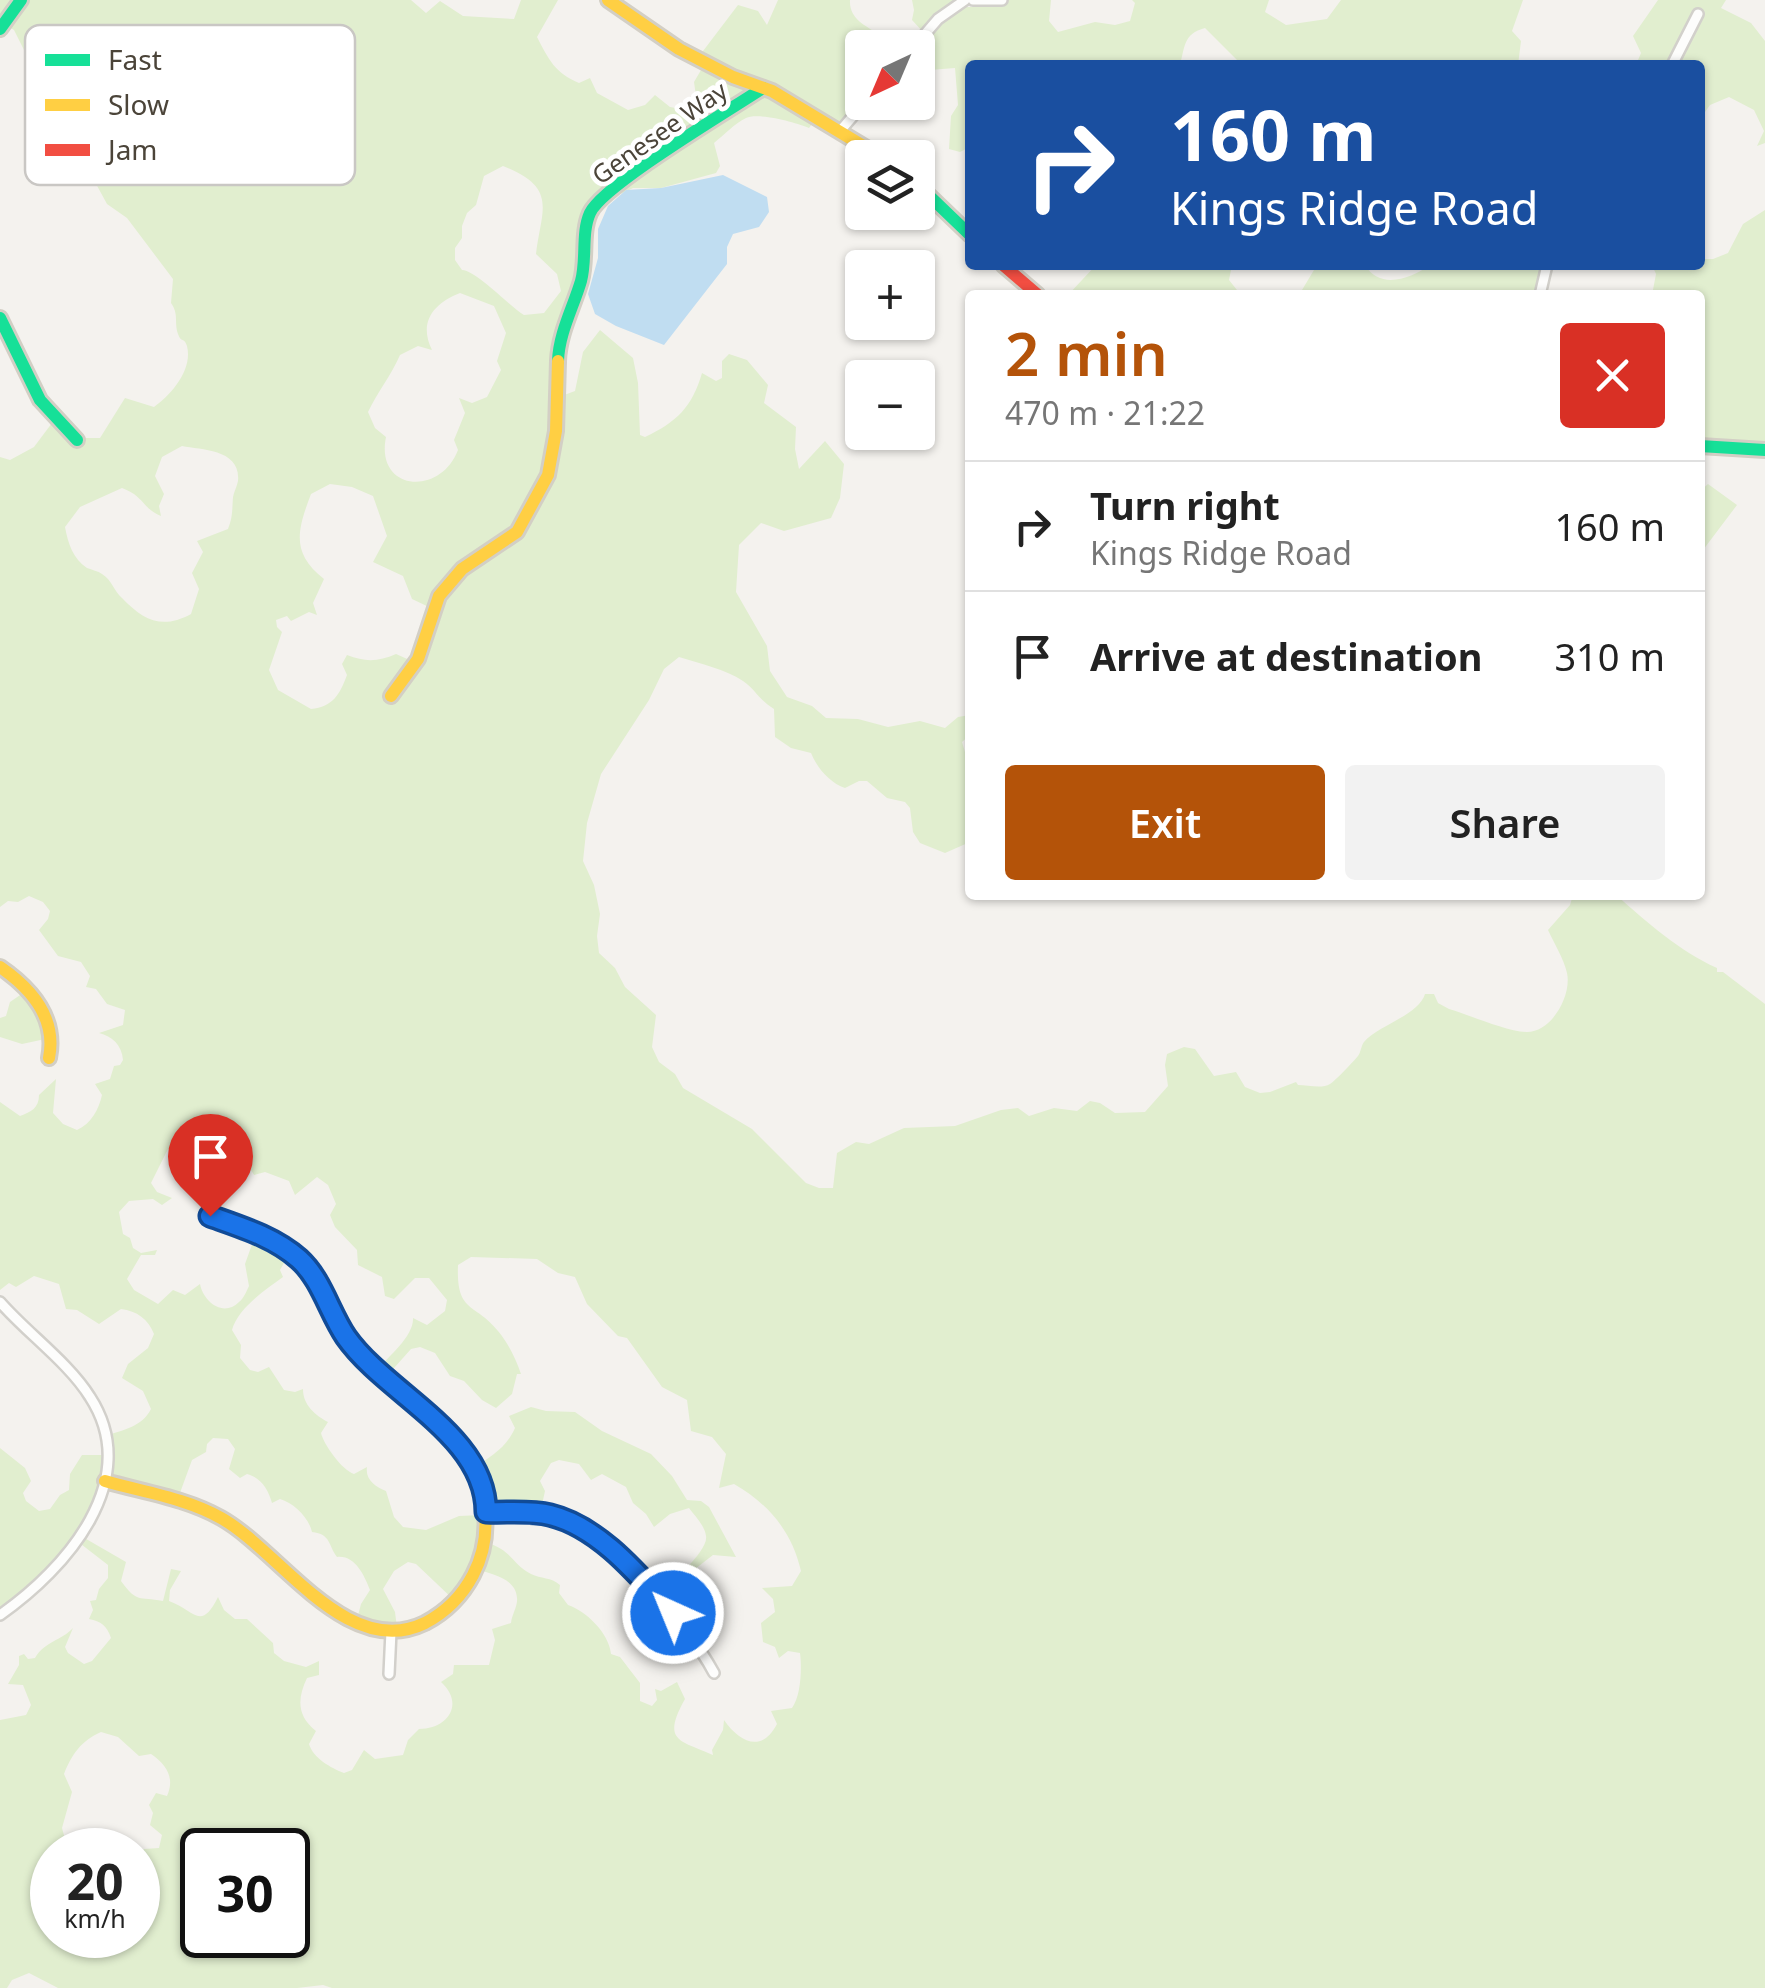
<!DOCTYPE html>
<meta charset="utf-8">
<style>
body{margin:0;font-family:"Noto Sans",sans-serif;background:#f2f2f2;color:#222;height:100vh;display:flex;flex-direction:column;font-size:38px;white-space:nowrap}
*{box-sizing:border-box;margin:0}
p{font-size:32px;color:#767676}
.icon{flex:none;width:55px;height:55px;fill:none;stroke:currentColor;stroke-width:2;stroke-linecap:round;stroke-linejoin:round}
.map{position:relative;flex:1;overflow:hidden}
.drawer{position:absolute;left:965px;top:290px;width:740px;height:610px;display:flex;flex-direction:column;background:#fff;border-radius:10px;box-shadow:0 2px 8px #0004}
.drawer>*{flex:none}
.top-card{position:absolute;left:965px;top:60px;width:740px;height:210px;border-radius:10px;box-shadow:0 2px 8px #0004;background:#1a4fa0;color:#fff;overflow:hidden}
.needle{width:65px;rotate:224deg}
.buttons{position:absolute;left:845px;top:30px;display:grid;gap:20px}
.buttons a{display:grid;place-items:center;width:90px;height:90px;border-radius:10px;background:#fff;box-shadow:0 2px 8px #0004;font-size:50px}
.speed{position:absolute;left:30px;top:1828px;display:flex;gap:20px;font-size:50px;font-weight:700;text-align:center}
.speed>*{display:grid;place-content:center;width:130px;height:130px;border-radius:50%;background:#fff;box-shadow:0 2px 8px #0004;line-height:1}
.speed small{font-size:25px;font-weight:400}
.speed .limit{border:5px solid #111;border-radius:15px;background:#fff;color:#111}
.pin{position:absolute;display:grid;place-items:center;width:85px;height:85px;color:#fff;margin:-102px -42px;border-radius:50% 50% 50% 0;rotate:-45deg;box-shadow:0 0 10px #0007}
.pin .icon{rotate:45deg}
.me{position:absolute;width:110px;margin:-55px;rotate:316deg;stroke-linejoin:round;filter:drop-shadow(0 0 8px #0008)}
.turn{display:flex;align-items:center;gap:35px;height:210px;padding:0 40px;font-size:45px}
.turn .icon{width:130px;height:130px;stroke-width:2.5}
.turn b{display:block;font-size:70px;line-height:85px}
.round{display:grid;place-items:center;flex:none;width:105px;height:105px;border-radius:10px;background:#f2f2f2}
.headline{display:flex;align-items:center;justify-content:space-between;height:170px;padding:0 40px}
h1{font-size:60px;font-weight:600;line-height:75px;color:#b45309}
.action{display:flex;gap:20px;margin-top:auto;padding:20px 40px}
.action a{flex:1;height:115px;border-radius:10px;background:#b45309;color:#fff;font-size:40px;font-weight:600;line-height:115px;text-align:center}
.action a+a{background:#f2f2f2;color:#222}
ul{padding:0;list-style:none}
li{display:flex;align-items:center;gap:30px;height:130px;padding:0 40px;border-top:2px solid #e0e0e0}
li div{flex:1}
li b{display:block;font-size:38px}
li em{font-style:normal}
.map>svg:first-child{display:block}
</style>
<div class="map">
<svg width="1765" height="1988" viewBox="0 0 1765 1988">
<rect width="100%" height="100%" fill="#f4f2ee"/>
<path fill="#e1eecf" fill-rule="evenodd" d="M0,0h411l15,13 14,-12 23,15 51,3 7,-19h37l-21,37c12,23 18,36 42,46l11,-5 7,15 31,17 17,-5 10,-10 15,12 22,4 4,-15 -2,-14 10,-17 -4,-10 38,-50 20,6 9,14 11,-25h72c-1,19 15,25 30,35l-3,12 -15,1v52l-22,24 -20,-10 -11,14c-11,-5 -51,-16 -63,-10 -11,5 -22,17 -32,25l6,23 -4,7 -55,15h-28l-12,6 2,-7 -29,18 -14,74 -14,39 -10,80 19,-7 8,-39 17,-22 33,28 5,25 2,52 5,2c32,-15 47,-30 57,-64l14,8 6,-3v-17l7,-7 18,6 21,25 -4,18 32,24 -1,22 4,20 26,-28 19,23 -4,34 -9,20 -47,13 -23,-8 -22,22 -3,47 31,54 3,25 17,26 25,9 14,12 32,1 30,8 32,-6 25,7 13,-11 12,-2v20l-8,7 3,10 5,2v88l-25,11 -25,-10 -7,-11 -3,-24 -5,-6 -18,-4 -20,-17h-8l-14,7c-15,-5 -28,-20 -34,-35l-20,-5 -16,-11 -1,-28c-16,-10 -18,-19 -31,-28 -18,-12 -42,-17 -64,-24l-15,12 -15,31 -48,74 -14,49 -4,38 11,24 6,29 -3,22 2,17 16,15 10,19 31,28 -4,32 7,15 16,12 8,14 69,41 54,54 13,5h14l4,-35 19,-11 13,2 35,-16 51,-2 46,-16 17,-2 11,8 25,-8 23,3 13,-10 10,2 15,10 30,-1 23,-26 -3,-21 2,-11 17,-7 11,2 19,27 22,-4 9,15 15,6 10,-1 26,-10 2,3c10,0 24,4 32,-1 5,-3 24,-23 28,-28 3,-4 3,-10 6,-14 13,-16 55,-27 61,-48h9l4,9 11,6c21,6 56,22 77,23 25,1 46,-36 41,-59 -3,-14 -13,-30 -19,-43l22,-25 3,-10h43c31,27 63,56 101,73v4h6l42,32v984h-1433l-9,-3 -26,3h-239l-29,-15 -17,7 -5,8h-7v-268l26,-5 5,-10 -8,-20 -15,-1 11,-19v-9l5,-2 4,5 7,-1c10,-17 26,-17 38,-30l-8,19 3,6 16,11 8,-3 19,-23c-4,-12 -10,-17 -22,-19l4,-9 -3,-9 6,-1 3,-11 9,-11v-13l-31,-24 -25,32 -52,42v-167l25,20 6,13 -8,12 3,8 13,10 11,-2 10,-14 9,-5 1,-16 12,-19h23v-19c18,-6 37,-9 46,-27l-8,-18 -21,-13 6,-14 20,-16 6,-14c-6,-15 -17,-23 -33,-25l-22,15 -22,-14 -11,-1 -7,-25 -25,-8 -18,11 -7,-4 -9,7v-188l20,14c11,-4 19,-8 19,-21l17,-16 -3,34 10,11 14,6c14,-6 22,-21 25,-35l-7,-11 15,-5 4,-13 6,-1 3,-5c-1,-15 -11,-24 -24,-27l24,-8 2,-15 -18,-6 -11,-15 -10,-2 4,-11 -9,-14 -23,-6 -19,-26 9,-11 2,-8 -7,-9 -14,-6 -11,6 -10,-1 -8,6v-450l10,3 24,-13 21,-28 20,19h25l25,-40 29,9c17,-12 39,-37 33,-61 -3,-9 -6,-3 -9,-12 -4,-12 1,-20 -7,-31l2,-24 -46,-61 -20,-14 -30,-55 -10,-33 -19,-8 3,-4 -13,-16 1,-8 -25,-50 -14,-8zM503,166c56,22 38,44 33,88l21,20 4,17 -17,22 -20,2c-16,-10 -47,-44 -62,-45l-7,-10v-12l7,-10v-12l5,-13 9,-8 8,-29zM460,293l34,13 12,27 -9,28 4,9 -14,27 -15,6 -13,-5 6,15 -11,27 4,10c-18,47 -83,41 -72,-13l-11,-9 -7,-16c10,-21 23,-36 32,-57l18,-9 14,4c-14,-28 2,-47 28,-57zM182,446c20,4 59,3 56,35 -1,5 -4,11 -5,16 -1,13 0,19 -5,32l-31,12 6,11 -11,21 7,16 -8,25c-29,16 -48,6 -69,-16 -8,-7 -10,-18 -20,-24 -4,-3 -10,-4 -15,-6 -14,-9 -19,-25 -22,-41l15,-20 42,-19c22,8 21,21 39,28l-2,-10 5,-12 -9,-18 7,-19zM330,484l22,3 21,9 14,40 -14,26 30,14 9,23 19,9 -17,54 -18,-8c-18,8 -31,8 -49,1l-5,9 5,11c-7,19 -14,32 -36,34l-33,-19 -9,-20 13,-38 -5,-5 -1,-7 11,-4 4,5 18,-9 8,3 -4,-12 11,-24c-33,-26 -27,-48 -13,-85zM177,1147l29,10 11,-9 11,4 11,-3 15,26 11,-3 24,9 6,14 22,-18 11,8 8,19 -6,11 5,12 22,23 1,15 24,12 3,19 9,3 21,-21h14l18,22 -2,11 -18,14 -14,-7c1,18 -24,38 -36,52l9,7 25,-28 9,-2 15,6 15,23 14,5 18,19 14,8 16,-14 5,-20h4c-5,-15 -13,-31 -23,-43 -23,-29 -42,-17 -40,-66l13,-8 66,2 21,14 17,4 12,27 31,32 9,2 35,49 25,13 4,31 21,6 14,17 -7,34 15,-4c35,20 58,48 67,87l-9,15 -30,2 11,11 2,13 -14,11 2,19 12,5 4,11 9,-7 12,2c2,15 1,43 -8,55l-21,3 6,13c-15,29 -37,19 -53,-4l-1,10 -11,20 1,5c-33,-15 -52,-13 -28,-56l-8,-17 -16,9 -6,-2 2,11 -5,6 -12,-5v-18l-20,-26 -9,-3c-2,-21 -25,-43 -43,-49l-9,-12 1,-8c-9,-8 -19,-6 -29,-11 -21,-11 -17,-23 -46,-32l-4,-27 -22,1 -33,14 -23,-3 -9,-10 -8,-26c-10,-4 -21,-11 -19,-24l-13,7c-12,-4 -30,-29 -33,-41l7,-11c-13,-7 -25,-17 -25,-33l-8,3 -11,-2 -15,-23 -11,5 -8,-2 -10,-12 1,-13 -9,-15c6,-22 33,-40 51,-53l-3,-7 9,-16 -34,-18 -10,28 4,22c-3,6 -5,12 -10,16 -16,16 -36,-1 -39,-18l-15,11 -12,-5 -15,14 -24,-14 -7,-11 14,-24h14l2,-5 -16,3 -8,-5 -3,-10 -7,-4 -4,-22 10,-11 24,-2 9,6 10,-7 -15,-6 -6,-9 17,-34zM213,1438l15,1 7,10 -6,20 11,9 7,-4c14,4 21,15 25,29l8,-4c14,4 29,19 32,33 19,2 16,13 25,25 18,-2 27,18 33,33l-9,14 -5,19 41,5 -2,-16 -12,-23 11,-18 14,-9 8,2 39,37 21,-32c15,5 40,9 41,29 1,8 -5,16 -6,25l-19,6 3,11 -6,25h-35l-1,9 -12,8c24,22 7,47 -22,47l-11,11 -5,15 -28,4 -11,-9 -12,20 -8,3c-13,-5 -31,-15 -35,-29l7,-13c-19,-15 -19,-32 -9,-53l12,-3v-14l-13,6 -22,-6 -10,-8 -1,-10 -26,-24h-12l-11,-9 -6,-13c-17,35 -24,13 -49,4l1,-11 11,-19 -10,-2 -8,32c-25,-5 -25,3 -42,-20l5,-19 -45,-26 24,-53 72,18 15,-41 14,-8 1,-8zM101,1732l17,5 21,19 12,-2c16,11 24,24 16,42l-11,-3 -7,12 4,8 -3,12 12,10 -3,13 -15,1 -6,8v78h-86v-85h9l4,-11 -3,-11 10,-36 -8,-18c8,-20 17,-33 37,-42zM202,1850h86v85h-86z
M912,0h46l3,7h16v-7h74l-2,21 9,11 37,-10 20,3 15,-4 5,-18 -3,-3h137l-4,12 21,13 41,-6 14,-19h182l-11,31 9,10 -3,24h-276l-37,-37c-22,6 -20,19 -25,37h-210v82l-10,5 -11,-3 2,-33 7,-11 -3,-37 -37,3v-23l6,-15 -12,-13 2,-10z
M1658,0h68l-5,8 30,15 14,18v102l-8,3 7,-15 -10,-21 -25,-13 -19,8 -10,14v-54h-64l5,-12 -8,-17z
M1765,210v242l-65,-5v-152h-48l4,-21 -4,-9h48v-6h13l15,-6 15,-29z
M1096,265h136l-3,15 12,15h-173z
M1317,265h48c15,25 45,14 65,0h150l-9,5 -23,-3 -8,28h-241z
M1708,484l29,21 -37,49v-63z
M26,991l24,47 -28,6 -22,-7v-19l6,-2 4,-14z
M531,1407l15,4 29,1 27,19 49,23 21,22 15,24 14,1 8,6 27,50 -23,-2 -18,14 -14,16 3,13 -15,12 -13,-13c12,-12 53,-46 50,-61 -1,-10 -11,-20 -17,-28l-19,6 -16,13 -8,-13 -13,-11 -7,-16 -24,-13 -11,6 -12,-16 -20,-4 -8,3 -11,18 5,10 -5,23 -54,-1 -13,-44c18,-14 32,-19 42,-41l-6,-12z"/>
<path fill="#c0ddf1" d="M723,175l44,22 2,15 -10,15 -26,7 -6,13v17l-63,81 -48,-19 -21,-12 -7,-20 10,-36v-29l10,-23 18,-16 35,-2z"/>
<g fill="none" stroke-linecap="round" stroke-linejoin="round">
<g stroke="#d2d0cb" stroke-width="14">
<path id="street" d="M973,0h29
M913,48l25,-29 27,-19
M1672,65l26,-51
M841,130l24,-28
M1540,295l7,-30
M0,1302c27,31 69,61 90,95 54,83 -24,172 -90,218
M486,1512c20,1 43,-2 62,3 61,14 137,105 166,158
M389,1674l2,-43"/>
</g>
<g stroke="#d3cfc5" stroke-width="18">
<path id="fast" d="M0,29l21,-29
M918,185l52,50
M0,318l40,82 37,40
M558,361c1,-28 15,-53 23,-80 6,-22 0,-48 9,-68 13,-28 140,-103 173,-125
M1700,446l65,4
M210,1216c36,12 77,25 101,57 12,17 20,37 30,55"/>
</g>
<g stroke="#d3cfc5" stroke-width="18">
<path id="slow" d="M608,0l71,49 54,28 39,14 111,67
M391,696l27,-37 21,-63 23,-27 55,-37 31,-57 8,-44 2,-70
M0,967c32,22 57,51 49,91
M105,1481c38,11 81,17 116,37 59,33 126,143 204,105 21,-11 37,-27 48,-48 18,-34 16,-75 -2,-109 -30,-57 -96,-84 -130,-138"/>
</g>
<g stroke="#d3cfc5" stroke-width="18">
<path id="jam" d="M1003,265l35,30"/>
</g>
<use href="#street" stroke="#fdfdfc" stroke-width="9"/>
<use href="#fast" stroke="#16e098" stroke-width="12"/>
<use href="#slow" stroke="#ffcf43" stroke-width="12"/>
<use href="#jam" stroke="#f24e42" stroke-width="12"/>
</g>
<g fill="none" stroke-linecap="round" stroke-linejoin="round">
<g stroke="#114b97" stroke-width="25">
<path id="route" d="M210,1216c31,11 64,21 89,43 23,21 30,53 47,78 40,57 140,98 140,175 20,1 44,-2 64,3 50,12 90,62 123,98"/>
</g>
<use href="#route" stroke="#1a73e8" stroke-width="18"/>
</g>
<g text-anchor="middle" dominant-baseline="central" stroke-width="9" stroke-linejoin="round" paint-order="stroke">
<g font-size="25" fill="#4b4439" stroke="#fff">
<text transform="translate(659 132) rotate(-35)">Genesee Way</text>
</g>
</g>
<rect x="25" y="25" width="330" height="160" rx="15" fill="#fff" stroke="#c9c7c4" stroke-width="2.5"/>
<rect x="45" y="54" width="45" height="12" fill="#16e098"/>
<rect x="45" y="99" width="45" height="12" fill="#ffcf43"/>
<rect x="45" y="144" width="45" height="12" fill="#f24e42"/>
<g font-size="28" fill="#4b4439">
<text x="108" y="70">Fast</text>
<text x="108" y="115">Slow</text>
<text x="108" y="160">Jam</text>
</g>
</svg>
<div class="buttons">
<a><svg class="needle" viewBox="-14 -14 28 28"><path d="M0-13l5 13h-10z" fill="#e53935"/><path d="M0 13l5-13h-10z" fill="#767676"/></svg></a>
<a><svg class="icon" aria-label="layers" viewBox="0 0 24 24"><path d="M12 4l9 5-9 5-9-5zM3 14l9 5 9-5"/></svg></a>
<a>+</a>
<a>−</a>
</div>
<div class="speed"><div>20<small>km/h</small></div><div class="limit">30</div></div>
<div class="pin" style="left:210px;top:1216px;background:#d93025"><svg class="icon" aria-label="arrive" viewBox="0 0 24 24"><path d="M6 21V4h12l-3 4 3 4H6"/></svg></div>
<svg class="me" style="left:673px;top:1613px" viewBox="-20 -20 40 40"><circle r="17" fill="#1a73e8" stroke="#fff" stroke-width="3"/><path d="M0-11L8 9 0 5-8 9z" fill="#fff"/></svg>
<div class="top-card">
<div class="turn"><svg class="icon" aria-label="right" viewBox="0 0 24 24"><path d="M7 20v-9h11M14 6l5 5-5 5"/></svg><div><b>160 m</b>Kings Ridge Road</div></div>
</div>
<section class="drawer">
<div class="headline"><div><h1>2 min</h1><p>470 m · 21:22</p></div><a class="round" style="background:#d93025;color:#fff"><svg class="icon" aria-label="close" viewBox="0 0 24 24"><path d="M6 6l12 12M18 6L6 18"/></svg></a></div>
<ul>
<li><svg class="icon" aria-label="right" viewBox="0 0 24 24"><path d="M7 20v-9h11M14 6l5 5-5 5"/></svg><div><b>Turn right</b><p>Kings Ridge Road</p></div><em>160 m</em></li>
<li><svg class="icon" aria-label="arrive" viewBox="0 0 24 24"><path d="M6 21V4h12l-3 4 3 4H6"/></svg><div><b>Arrive at destination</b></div><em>310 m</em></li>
</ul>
<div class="action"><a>Exit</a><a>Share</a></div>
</section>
</div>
